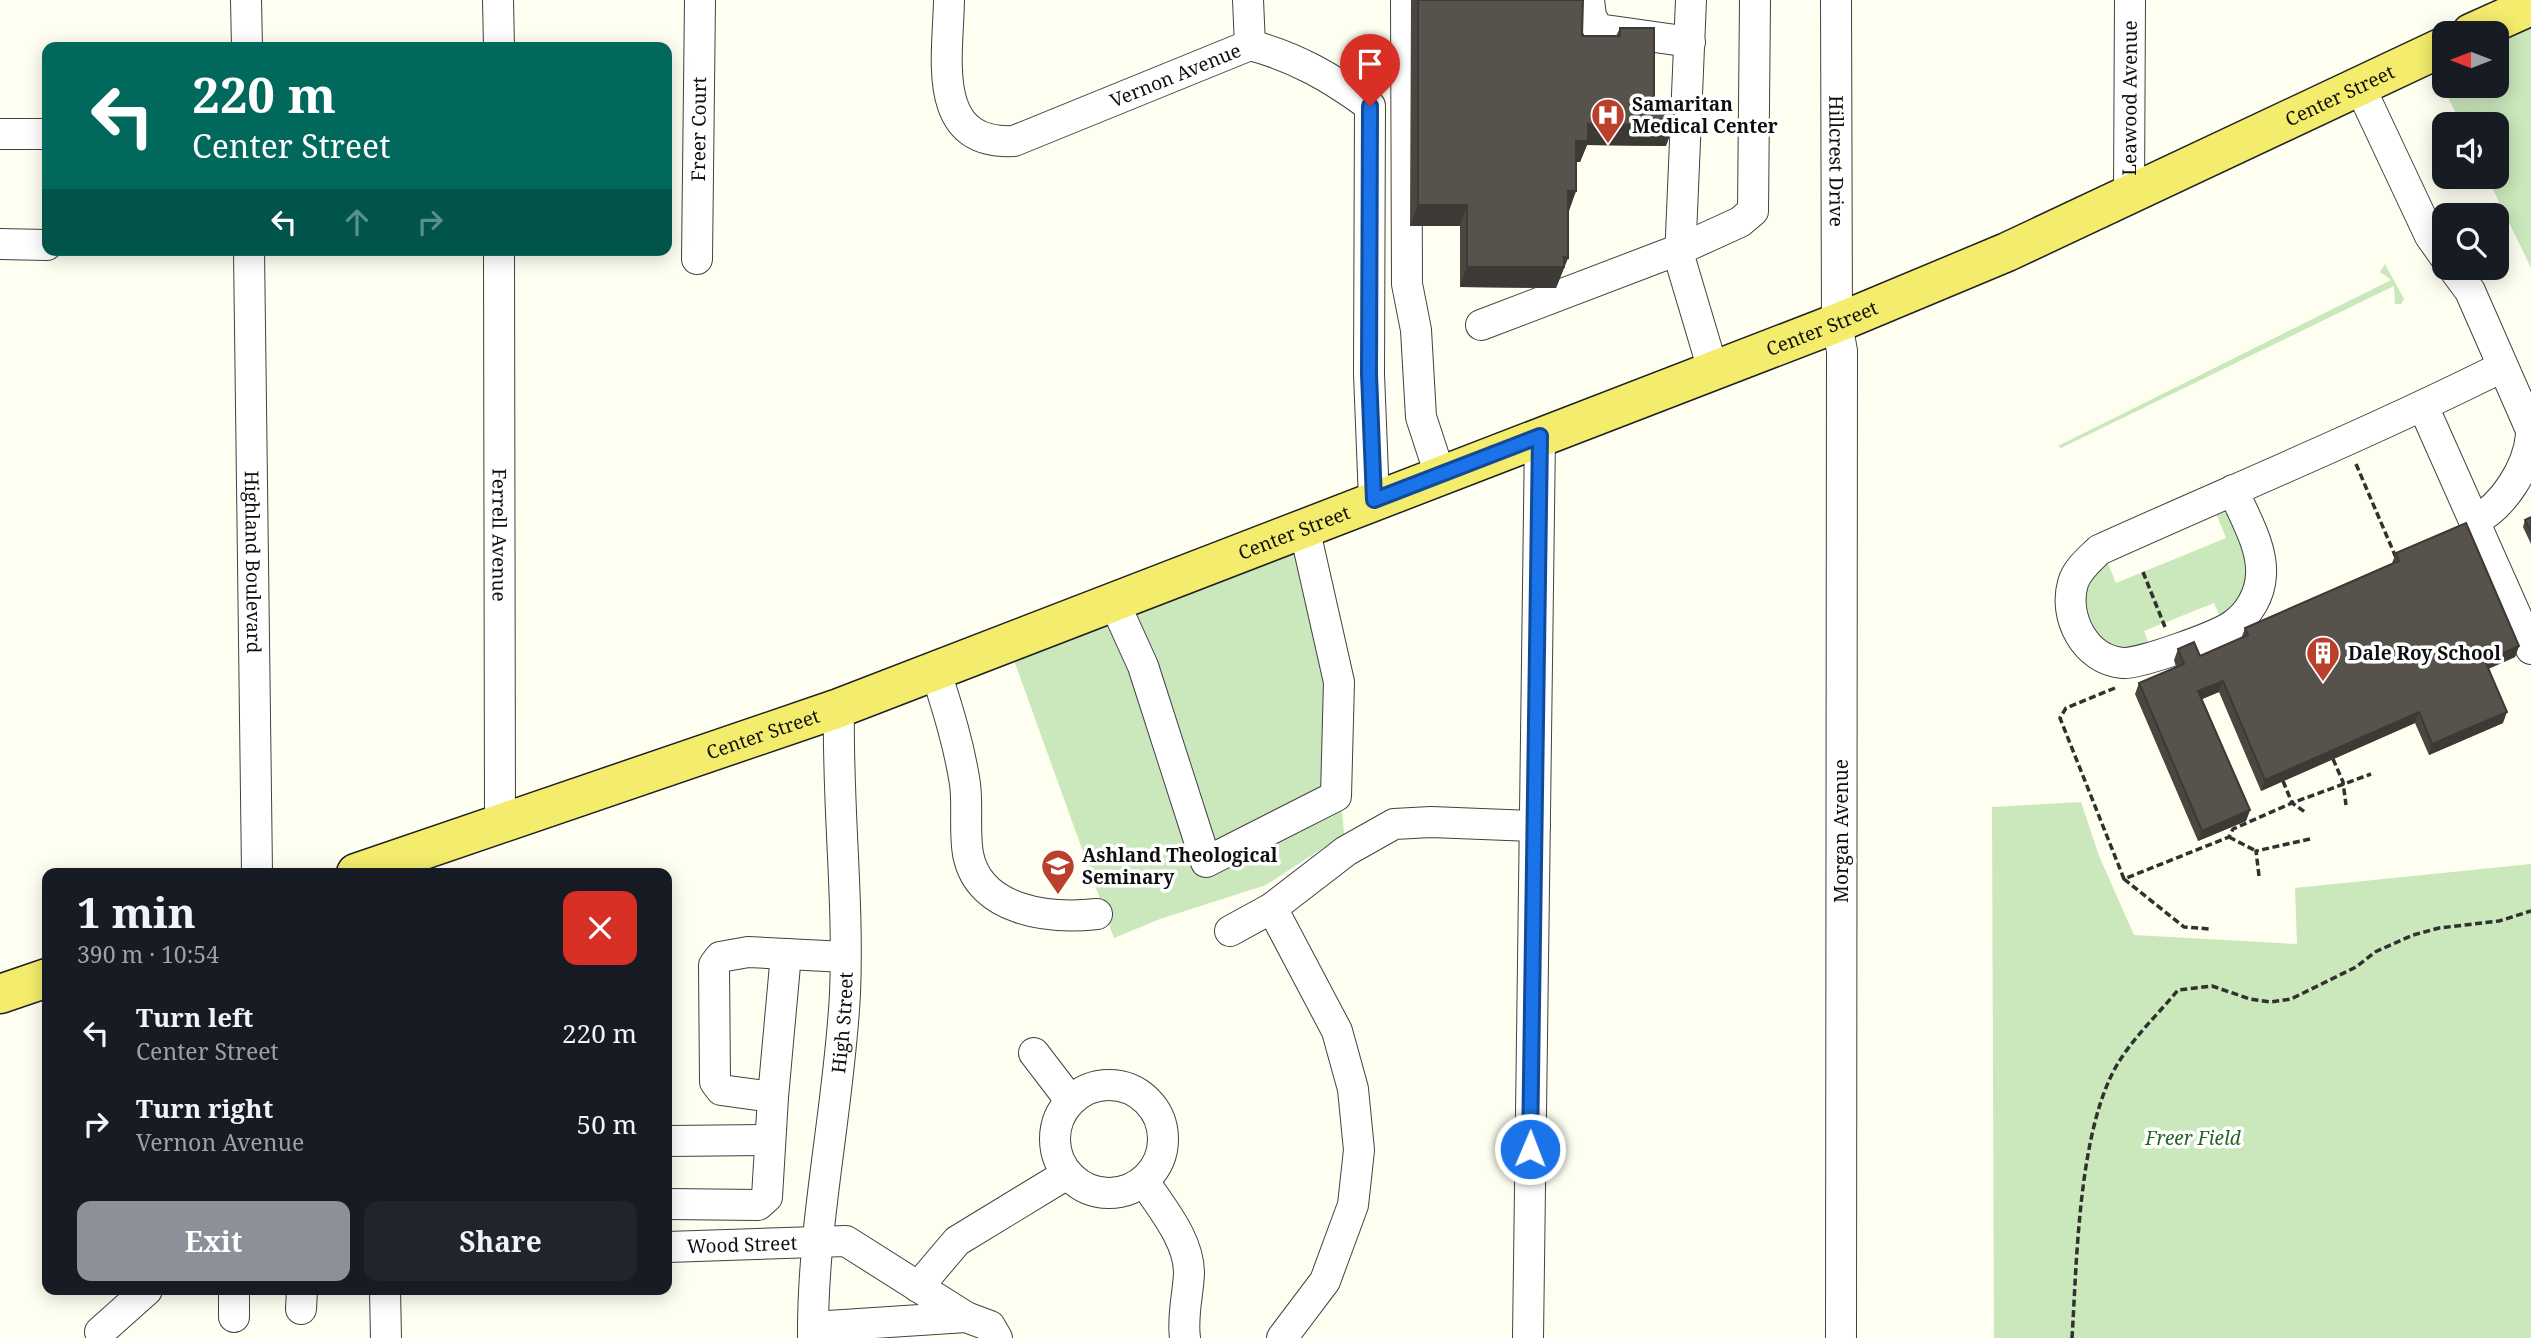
<!DOCTYPE html>
<meta charset="utf-8">
<style>
body{margin:0;font-family:"Noto Serif",serif;background:#20242c;color:#f1f3f6;height:100vh;display:flex;flex-direction:column;font-size:26px;white-space:nowrap}
*{box-sizing:border-box;margin:0}
p{font-size:23px;color:#9ea1a6}
.icon{flex:none;width:38px;height:38px;fill:none;stroke:currentColor;stroke-width:2;stroke-linecap:round;stroke-linejoin:round}
.map{position:relative;flex:1;overflow:hidden}
.panel{position:absolute;left:42px;top:868px;width:630px;height:427px;display:flex;flex-direction:column;background:#171b24;border-radius:14px;box-shadow:0 4px 18px #0003}
.panel>*{flex:none}
.top-card{position:absolute;left:42px;top:42px;width:630px;height:214px;border-radius:14px;box-shadow:0 4px 18px #0003;background:#00695c;color:#fff;overflow:hidden}
.needle{width:46px;rotate:270deg}
.controls{position:absolute;left:2432px;top:21px;display:grid;gap:14px}
.controls a{display:grid;place-items:center;width:77px;height:77px;border-radius:14px;background:#171b24;box-shadow:0 4px 18px #0003;font-size:35px}
.pin{position:absolute;display:grid;place-items:center;width:60px;height:60px;color:#fff;margin:-72px -30px;border-radius:50% 50% 50% 0;rotate:-45deg;box-shadow:0 0 7px #0007}
.pin .icon{rotate:45deg}
.me{position:absolute;width:77px;margin:-38px;rotate:1deg;stroke-linejoin:round;filter:drop-shadow(0 0 5px #0008)}
.turn{display:flex;align-items:center;gap:24px;height:147px;padding:0 35px;font-size:32px}
.turn .icon{width:91px;height:91px;stroke-width:2.5}
.turn b{display:block;font-size:49px;line-height:60px}
.lanes{display:flex;align-items:center;height:66px;padding:0 35px;background:#0003;justify-content:center;gap:35px;direction:ltr}
.lanes .off{opacity:.35}
.round{display:grid;place-items:center;flex:none;width:74px;height:74px;border-radius:14px;background:#20242c}
.head{display:flex;align-items:center;justify-content:space-between;height:119px;padding:0 35px}
h1{font-size:42px;font-weight:700;line-height:52px}
.cta{display:flex;gap:14px;margin-top:auto;padding:14px 35px}
.cta a{flex:1;height:80px;border-radius:14px;background:#8c9099;color:#fff;font-size:28px;font-weight:700;line-height:80px;text-align:center}
.cta a+a{background:#20242c;color:#f1f3f6}
ul{padding:0;list-style:none}
li{display:flex;align-items:center;gap:21px;height:91px;padding:0 35px}
li div{flex:1}
li b{display:block;font-size:26px}
li em{font-style:normal}
.map>svg:first-child{display:block}
</style>
<div class="map">
<svg width="2531" height="1338" viewBox="0 0 2531 1338">
<rect width="100%" height="100%" fill="#fefef1"/>
<path fill="#cae8bb" d="M2531,16v252l-44,-91h10v-53h-36l-29,-60 13,-6v28h52v-53z
M2385,264l19,35 -3,5h-6l-1,-18 -333,162 -3,-2 333,-166 -11,-8z
M2220,511l9,3 23,52 -2,23 -29,30 -7,-16 -70,28 6,16 -24,7 -32,-16 -13,-47 25,-32 10,24 110,-45 -10,-25z
M1296,536l36,150 12,148 -78,51 -106,34 -46,19 -104,-289z
M2081,802l18,54 35,79 163,9 -2,-56 236,-24v474h-537l-2,-531z"/>
<g fill="none" stroke-linecap="round" stroke-linejoin="round">
<g stroke="#424242" stroke-width="32">
<g id="minor">
<path d="M246,0l1,47"/>
<path d="M498,0l1,47"/>
<path id="s1" d="M949,0c-1,58 -19,145 65,141l236,-96c46,12 82,33 120,61l-1,268 5,126"/>
<path d="M1248,0l2,45"/>
<path d="M1406,0l1,284 9,46 5,87 19,58"/>
<path d="M1589,0l2,16 7,13 92,13"/>
<path d="M1691,0l-11,259 33,111"/>
<path id="s2" d="M1836,0l1,323 5,28 -1,987"/>
<path d="M2359,85l71,151 15,21"/>
<path d="M0,134h47"/>
<path id="s3" d="M2129,194l1,-194"/>
<path d="M0,244l47,1"/>
<path id="s4" d="M249,250l8,623"/>
<path id="s5" d="M499,250l1,572"/>
<path id="s6" d="M697,259l3,-259"/>
<path d="M2453,268l17,23 61,139"/>
<path d="M1481,325l202,-77 57,-26 13,-11 2,-211"/>
<path d="M2423,406l108,243"/>
<path d="M2233,490c11,26 30,57 28,85 -1,20 -12,39 -28,50 -15,11 -93,39 -110,38 -38,-3 -60,-46 -50,-80 4,-14 17,-24 26,-33 135,-61 271,-117 403,-183"/>
<path d="M2474,521c29,-14 54,-53 57,-86"/>
<path d="M1113,600l30,66 63,196 130,-66 3,-114 -35,-155"/>
<path d="M935,669c12,38 24,75 30,115 3,23 -1,46 3,70 11,58 82,65 129,60"/>
<path d="M1272,908l65,123 16,58 6,61 -6,55 -28,76 -43,57"/>
<path d="M1230,931l42,-23 74,-57 48,-27 37,-2 104,4"/>
<path d="M1034,1053l36,47"/>
<circle cx="1109" cy="1139" r="54"/>
<path d="M773,1097l13,-143"/>
<path d="M667,1141l103,-1"/>
<path d="M1144,1181c17,27 45,58 45,92 -1,23 -7,42 -4,65"/>
<path d="M667,1204l91,1 9,-8 6,-100 -52,-7 -6,-8 -1,-117 6,-8 28,-5 97,5"/>
<path id="s7" d="M667,1247l179,-6 120,76"/>
<path d="M918,1287l39,-46 110,-67"/>
<path d="M234,1290v27"/>
<path d="M385,1290l1,48"/>
<path d="M301,1309l1,-19"/>
<path d="M813,1327l153,-10 24,9 7,12"/>
<path d="M100,1332l47,-42"/>
<path id="s8" d="M813,1338c-1,-115 26,-229 32,-344 4,-95 -8,-191 -6,-286"/>
<path d="M1528,1338l12,-902"/>
</g>
</g>
<g stroke="#202020" stroke-width="41">
<g id="major">
<path d="M2471,33l60,-27"/>
<path id="s9" d="M356,873l483,-165 998,-385 170,-71 438,-206"/>
<path d="M0,994l47,-16"/>
</g>
</g>
<path stroke="#313131" stroke-width="3.5" stroke-dasharray="7 3.5" stroke-linecap="butt" d="M2356,464l41,96
M2143,572l22,55
M2115,688l-49,20 -6,10 64,161 105,-42 4,-8 59,-26 79,-29
M2333,759l10,23 3,23
M2283,781l9,22 13,9
M2229,837l27,14
M2259,876l-3,-25 54,-12
M2124,879l60,48 26,2
M2072,1338c5,-77 6,-213 48,-278 16,-25 39,-47 58,-70l34,-4 38,13 21,3 20,-3 65,-32 19,-15 38,-17 26,-7 60,-7 32,-10"/>
<use href="#minor" stroke="#fff" stroke-width="30"/>
<use href="#major" stroke="#f3ec6c" stroke-width="38"/>
</g>
<path fill="#4b4740" d="M1411,0h172l-1,36h34l4,-8 34,82 12,36 -79,-1 -7,17h-4v29l-8,20v47l-12,30 -96,-1v-61h-50z
M2531,517v27l-8,-17 2,-7z
M2396,553l123,93 -4,11 -27,12 15,54 -74,32 -14,-32 -154,68 -42,-99 -17,7 48,111 -4,11 -48,20 -63,-147 4,-11 37,-16 -2,-7 4,-11 22,7 41,-17 4,-11 147,-65z"/>
<path fill="#3d3934" d="M1588,124l86,1 -8,21 -79,-1 -7,17 -11,-1 7,-20z
M1568,191h8l-7,20h-8z
M1418,205h49l-7,21h-50z
M1564,257l4,1 -12,30 -96,-1 7,-20z
M2519,646l-4,11 -34,15 4,-11z
M2223,681l-4,11 -24,10 3,-11z
M2419,712l-4,11 -154,68 4,-11z
M2507,712l-4,11 -74,32 3,-11z
M2250,810l-4,11 -48,20 4,-10z"/>
<path fill="#57524b" stroke="#3d3934" stroke-width="2" d="M1418,0h165l-1,36h38v-8h34v82h20v15l-86,-1v17h-12v50h-8v67l-4,-1v10h-97v-62h-49z
M2531,517v15l-6,-12z
M2466,523l53,123 -34,15 22,51 -75,32 -13,-32 -154,68 -42,-99 -25,10 52,119 -48,21 -63,-148 45,-19 -6,-15 16,-7 6,14 48,-21 -3,-7 154,-67 -3,-8z"/>
<g fill="none" stroke-linecap="round" stroke-linejoin="round">
<g stroke="#114b97" stroke-width="18">
<path id="route" d="M1370,106l-1,268 5,126 166,-64 -10,713"/>
</g>
<use href="#route" stroke="#1a73e8" stroke-width="12"/>
</g>
<defs>
<g id="hospital-pin" transform="scale(1.75)"><path d="M0 17L-7.5 6A9.5 9.5 0 1 1 7.5 6Z" fill="#ba402b" stroke="#fff"/><path d="M-5-5h3v3.5h4V-5h3V5h-3V1.5h-4V5h-3Z" fill="#fff"/></g>
<g id="building-pin" transform="scale(1.75)"><path d="M0 17L-7.5 6A9.5 9.5 0 1 1 7.5 6Z" fill="#ba402b" stroke="#fff"/><path d="M-4-6H4V6H1V3H-1V6H-4ZM-2.5-4.3h1.7v1.8h-1.7ZM.8-4.3h1.7v1.8H.8ZM-2.5-1h1.7V.8h-1.7ZM.8-1h1.7V.8H.8Z" fill="#fff"/></g>
<g id="university-pin" transform="scale(1.75)"><path d="M0 17L-7.5 6A9.5 9.5 0 1 1 7.5 6Z" fill="#ba402b" stroke="#fff"/><path d="M0-5L7-2L0 1L-7-2ZM-4 1L0 2.5L4 1V4Q0 6-4 4Z" fill="#fff"/></g>
</defs>
<g fill-rule="evenodd">
<use href="#hospital-pin" x="1608" y="115"/>
<use href="#building-pin" x="2323" y="653"/>
<use href="#university-pin" x="1058" y="866"/>
</g>
<g text-anchor="middle" dominant-baseline="central" stroke-width="7" stroke-linejoin="round" paint-order="stroke">
<g font-size="19" fill="#0f0f0f" stroke="#fff">
<text stroke="none"><textPath href="#s1" startOffset="357">Vernon Avenue</textPath></text>
<text stroke="none"><textPath href="#s9" startOffset="2132">Center Street</textPath></text>
<text stroke="none"><textPath href="#s3" startOffset="96">Leawood Avenue</textPath></text>
<text stroke="none"><textPath href="#s6" startOffset="130">Freer Court</textPath></text>
<text stroke="none"><textPath href="#s2" startOffset="161">Hillcrest Drive</textPath></text>
<text stroke="none"><textPath href="#s9" startOffset="1564">Center Street</textPath></text>
<text stroke="none"><textPath href="#s9" startOffset="998">Center Street</textPath></text>
<text stroke="none"><textPath href="#s5" startOffset="285">Ferrell Avenue</textPath></text>
<text stroke="none"><textPath href="#s4" startOffset="312">Highland Boulevard</textPath></text>
<text stroke="none"><textPath href="#s9" startOffset="430">Center Street</textPath></text>
<text transform="translate(1841 831) rotate(-90)">Morgan Avenue</text>
<text stroke="none"><textPath href="#s8" startOffset="317">High Street</textPath></text>
<text stroke="none"><textPath href="#s7" startOffset="75">Wood Street</textPath></text>
</g>
<g font-size="19" font-weight="bold" fill="#0f0f0f" stroke="#fff" text-anchor="start">
<text x="1632" y="104">Samaritan<tspan x="1632" dy="22">Medical Center</tspan></text>
<text x="2348" y="653">Dale Roy School</text>
<text x="1082" y="855">Ashland Theological<tspan x="1082" dy="22">Seminary</tspan></text>
</g>
<g font-size="19" font-style="italic" fill="#226521" stroke="#fff">
<text x="2193" y="1138">Freer Field</text>
</g>
</g>
</svg>
<div class="controls">
<a><svg class="needle" viewBox="-14 -14 28 28"><path d="M0-13l5 13h-10z" fill="#e53935"/><path d="M0 13l5-13h-10z" fill="#9ea1a6"/></svg></a>
<a><svg class="icon" aria-label="sound" viewBox="0 0 24 24"><path d="M4 9h4l5-4v14l-5-4H4zM17 9q2 3 0 6"/></svg></a>
<a><svg class="icon" aria-label="search" viewBox="0 0 24 24"><circle cx="10" cy="10" r="6"/><path d="M15 15l6 6"/></svg></a>
</div>
<div class="pin" style="left:1370px;top:106px;background:#d93025"><svg class="icon" aria-label="arrive" viewBox="0 0 24 24"><path d="M6 21V4h12l-3 4 3 4H6"/></svg></div>
<svg class="me" style="left:1530px;top:1149px" viewBox="-20 -20 40 40"><circle r="17" fill="#1a73e8" stroke="#fff" stroke-width="3"/><path d="M0-11L8 9 0 5-8 9z" fill="#fff"/></svg>
<div class="top-card">
<div class="turn"><svg class="icon" aria-label="left" viewBox="0 0 24 24"><path d="M17 20v-9H6M10 6l-5 5 5 5"/></svg><div><b>220 m</b>Center Street</div></div>
<div class="lanes"><svg class="icon" aria-label="left" viewBox="0 0 24 24"><path d="M17 20v-9H6M10 6l-5 5 5 5"/></svg><svg class="icon off" aria-label="ahead" viewBox="0 0 24 24"><path d="M12 20V5M6 11l6-6 6 6"/></svg><svg class="icon off" aria-label="right" viewBox="0 0 24 24"><path d="M7 20v-9h11M14 6l5 5-5 5"/></svg></div>
</div>
<section class="panel">
<div class="head"><div><h1>1 min</h1><p>390 m · 10:54</p></div><a class="round" style="background:#d93025;color:#fff"><svg class="icon" aria-label="close" viewBox="0 0 24 24"><path d="M6 6l12 12M18 6L6 18"/></svg></a></div>
<ul>
<li><svg class="icon" aria-label="left" viewBox="0 0 24 24"><path d="M17 20v-9H6M10 6l-5 5 5 5"/></svg><div><b>Turn left</b><p>Center Street</p></div><em>220 m</em></li>
<li><svg class="icon" aria-label="right" viewBox="0 0 24 24"><path d="M7 20v-9h11M14 6l5 5-5 5"/></svg><div><b>Turn right</b><p>Vernon Avenue</p></div><em>50 m</em></li>
</ul>
<div class="cta"><a>Exit</a><a>Share</a></div>
</section>
</div>
